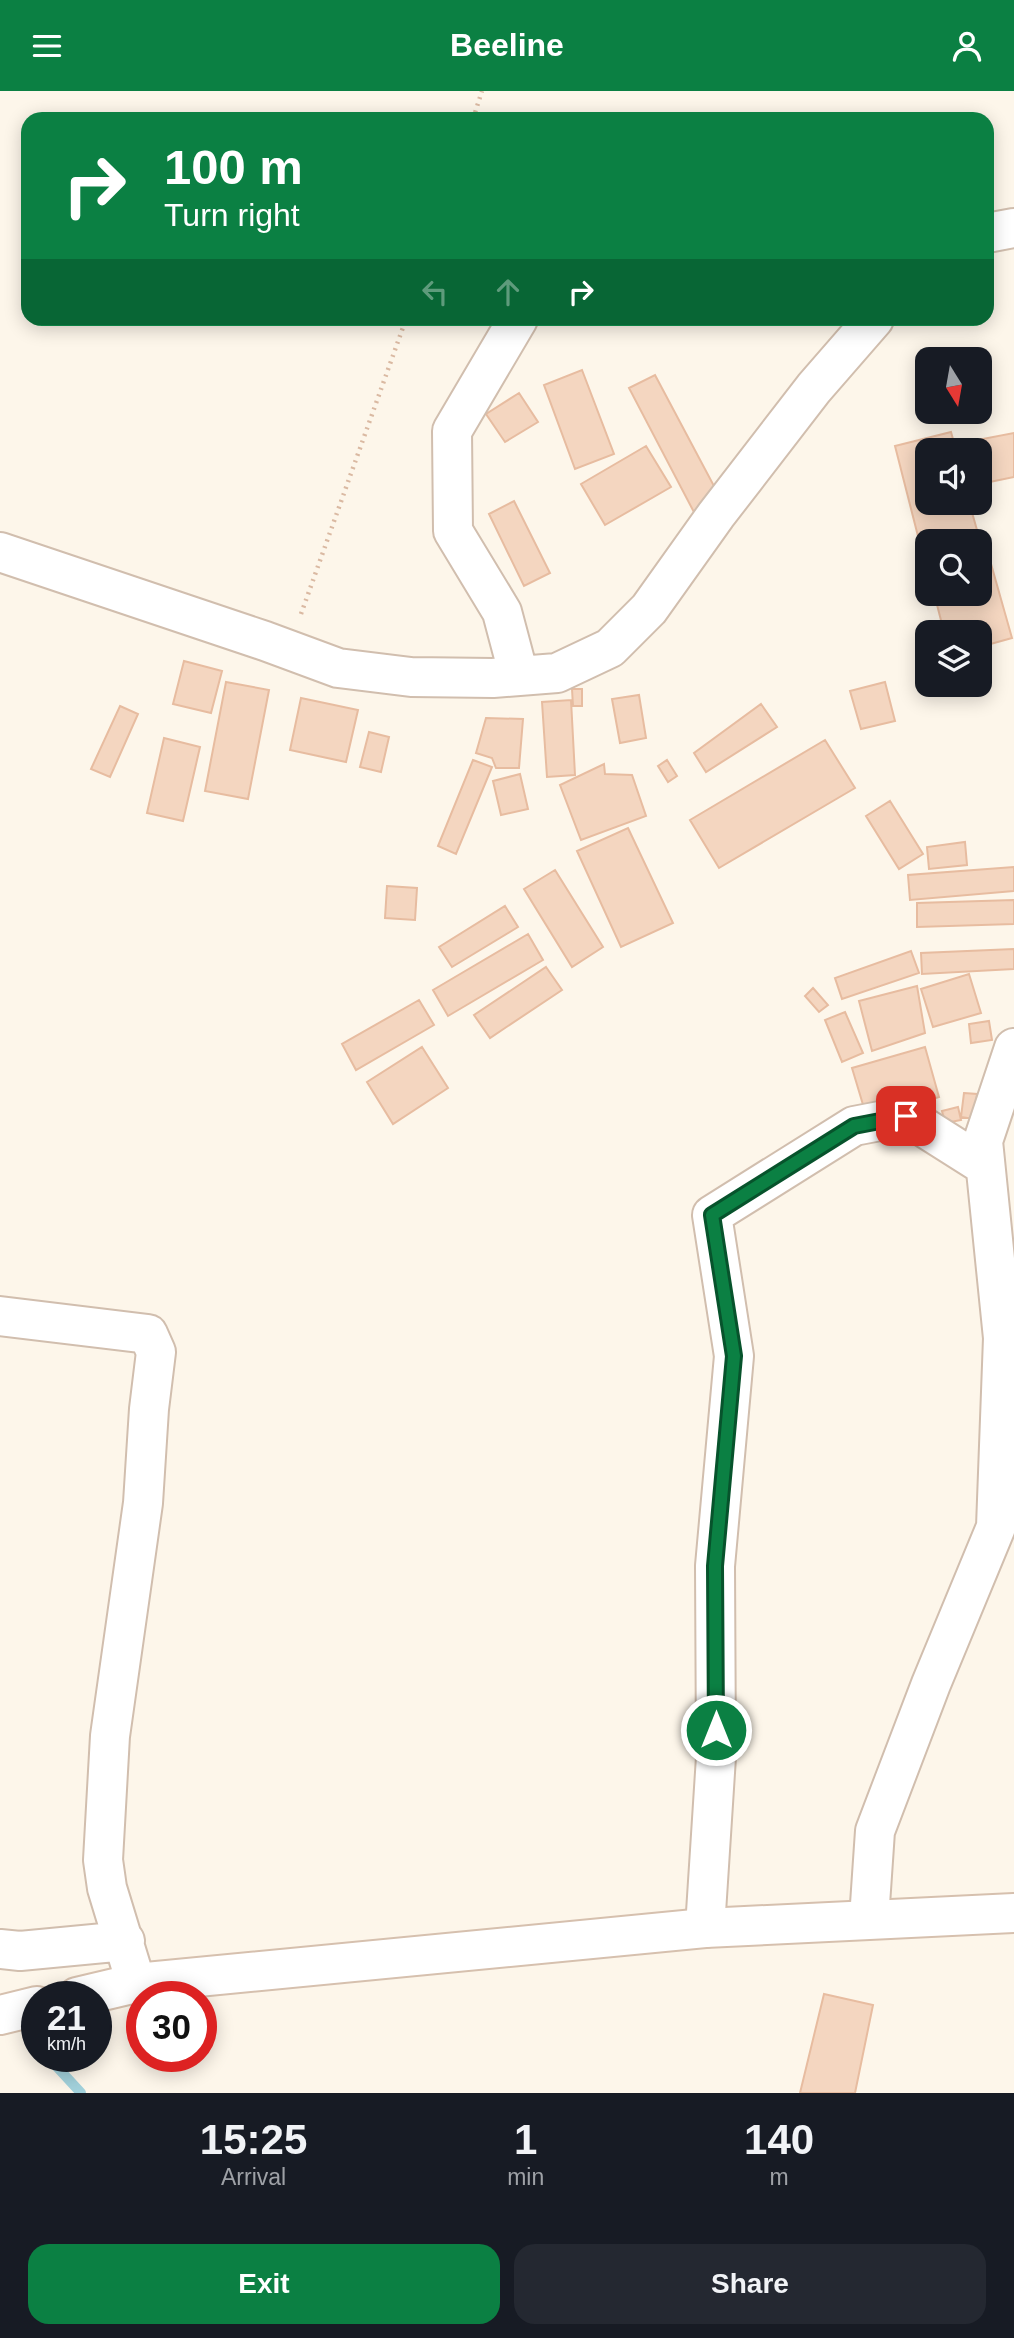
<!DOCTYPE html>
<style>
body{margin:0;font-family:Arial,sans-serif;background:#242831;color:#f1f3f6;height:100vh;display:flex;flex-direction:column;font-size:26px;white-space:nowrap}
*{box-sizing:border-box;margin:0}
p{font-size:23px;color:#9ea1a6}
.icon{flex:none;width:38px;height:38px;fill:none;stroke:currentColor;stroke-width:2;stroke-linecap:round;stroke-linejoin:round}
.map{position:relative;height:2002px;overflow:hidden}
.side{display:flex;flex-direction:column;background:#171b24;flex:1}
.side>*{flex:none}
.hud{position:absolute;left:21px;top:21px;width:973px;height:214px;border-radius:21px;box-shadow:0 4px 18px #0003;background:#0b8043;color:#fff;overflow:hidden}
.needle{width:46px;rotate:169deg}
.buttons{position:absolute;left:915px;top:256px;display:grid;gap:14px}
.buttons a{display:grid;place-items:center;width:77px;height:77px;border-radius:14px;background:#171b24;box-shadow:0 4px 18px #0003;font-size:35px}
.speed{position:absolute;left:21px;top:1890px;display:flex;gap:14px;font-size:35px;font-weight:700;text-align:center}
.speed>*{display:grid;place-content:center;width:91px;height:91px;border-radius:50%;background:#171b24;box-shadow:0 4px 18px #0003;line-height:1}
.speed small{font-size:18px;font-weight:400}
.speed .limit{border:10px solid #d22;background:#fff;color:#111}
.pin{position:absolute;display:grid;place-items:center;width:60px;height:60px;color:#fff;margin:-30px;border-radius:14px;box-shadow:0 4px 10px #0006}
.me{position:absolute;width:77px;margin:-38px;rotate:0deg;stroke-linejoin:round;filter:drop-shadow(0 0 5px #0008)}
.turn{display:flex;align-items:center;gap:24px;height:147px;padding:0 28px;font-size:32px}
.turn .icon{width:91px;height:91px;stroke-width:2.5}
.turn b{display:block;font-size:49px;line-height:60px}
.lanes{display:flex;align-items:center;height:66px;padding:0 28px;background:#0003;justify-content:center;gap:35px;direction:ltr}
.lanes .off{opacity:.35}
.eta{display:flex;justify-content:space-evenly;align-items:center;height:119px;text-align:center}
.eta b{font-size:42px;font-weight:800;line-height:49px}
.primary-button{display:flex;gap:14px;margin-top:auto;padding:14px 28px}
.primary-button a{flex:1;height:80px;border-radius:21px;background:#0b8043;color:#fff;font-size:28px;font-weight:800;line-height:80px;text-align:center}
.primary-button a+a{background:#242831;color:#f1f3f6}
header{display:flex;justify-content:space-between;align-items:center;height:91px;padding:0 28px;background:#0b8043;color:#fff;font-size:32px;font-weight:800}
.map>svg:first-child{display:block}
</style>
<header><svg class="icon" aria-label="menu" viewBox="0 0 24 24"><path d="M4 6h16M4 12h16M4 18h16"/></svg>Beeline<svg class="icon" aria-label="person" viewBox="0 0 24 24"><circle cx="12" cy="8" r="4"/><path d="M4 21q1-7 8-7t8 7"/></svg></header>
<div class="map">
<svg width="1014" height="2002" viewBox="0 0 1014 2002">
<rect width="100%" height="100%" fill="#fdf6ea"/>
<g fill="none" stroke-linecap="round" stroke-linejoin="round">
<path stroke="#a2d1db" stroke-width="10" d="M33,1950l4,5
M47,1965l34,37"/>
</g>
<path fill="#f4d6c0" stroke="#e7bca0" stroke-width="2" d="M582,279l32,84 -39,15 -31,-84z
M655,284l68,128 -27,13 -67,-128z
M519,302l19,29 -33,20 -19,-28z
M951,341l5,18h-28v52h41l8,28 -57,14 -25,-98z
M1014,342v44l-34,7v-34h-7l-1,-9z
M646,355l25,41 -66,38 -24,-41z
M514,410l36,72 -26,13 -35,-72z
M982,441l30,106 -32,9v-15h-36l-10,-39h46v-52h-29z
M184,570l38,10 -11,42 -38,-9z
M226,591l43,8 -21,109 -43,-8z
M885,591l10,39 -34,8 -11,-38z
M572,598h10v17h-9z
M639,604l7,43 -26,5 -8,-44z
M301,607l57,12 -12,52 -56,-12z
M571,609l4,75 -28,2 -5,-75z
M761,613l16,23 -71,45 -12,-19z
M120,615l18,8 -28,63 -19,-8z
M486,627l37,1 -4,49h-23l-4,-10 -16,-5z
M369,641l20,5 -8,35 -21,-5z
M164,647l36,9 -17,74 -36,-8z
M825,649l30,48 -136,80 -29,-48z
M473,669l19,7 -36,87 -18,-8z
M667,669l10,16 -9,6 -10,-16z
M604,673l1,10 27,1 14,41 -65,24 -21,-55z
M520,683l8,35 -27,6 -8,-34z
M890,710l33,53 -24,15 -33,-53z
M628,737l45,95 -52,24 -44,-96z
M965,751l2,23 -38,4 -2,-22z
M1014,776v24l-104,9 -2,-25z
M555,779l48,77 -31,20 -48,-78z
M387,795l30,2 -2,32 -30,-2z
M1014,809v24l-97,3v-24z
M505,815l13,21 -66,40 -13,-20z
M528,843l15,26 -95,56 -15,-26z
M1014,858v20l-92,5 -1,-21z
M911,860l8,22 -77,26 -7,-21z
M546,876l16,23 -72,48 -16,-23z
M969,883l12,39 -48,14 -12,-38z
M917,895l8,47 -53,18 -13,-50z
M813,897l15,17 -9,7 -14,-16z
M419,909l15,25 -78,45 -14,-26z
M845,921l18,41 -21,9 -17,-42z
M989,930l3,19 -21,3 -2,-19z
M422,956l26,41 -55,36 -26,-42z
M925,956l14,50 -72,21 -15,-50z
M964,1002l13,1 -3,25 -13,-2z
M958,1016l3,13 -16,3 -3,-12z
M824,1903l49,11 -18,88h-55z"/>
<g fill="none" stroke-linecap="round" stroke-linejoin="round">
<g stroke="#d1beae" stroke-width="42">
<path id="street" d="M987,142l27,-5
M518,228l-66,112 1,100 49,81 17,64
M0,461l265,89 73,27 73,9 82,1 64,-5 53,-25 39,-39 67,-94 98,-127 60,-69
M0,1225l148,18 8,18 -7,57 -6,94 -33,233 -7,124 4,28 29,95
M869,1828l6,-88 56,-147 65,-157 7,-189 -20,-197 31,-93
M705,1837l11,-171 -1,-191 19,-210 -22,-141 142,-89 52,-10 79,50
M0,1858l20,2 105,-10"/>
</g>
<g stroke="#d6c0ae" stroke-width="42">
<path id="secondary" d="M77,1906l59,-14 569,-55 309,-15
M0,1924l37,-9"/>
</g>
<path stroke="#dab9a2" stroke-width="4.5" stroke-dasharray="2 5" stroke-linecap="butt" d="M473,28l9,-28
M301,523l105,-295"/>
<use href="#street" stroke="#fff" stroke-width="38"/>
<use href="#secondary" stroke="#fff" stroke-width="38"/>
</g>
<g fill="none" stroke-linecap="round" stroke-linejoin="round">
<g stroke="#07532c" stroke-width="18">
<path id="route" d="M716,1639l-1,-164 19,-210 -22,-141 142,-89 52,-10"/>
</g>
<use href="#route" stroke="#0b8043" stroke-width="12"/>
</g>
</svg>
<div class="buttons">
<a><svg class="needle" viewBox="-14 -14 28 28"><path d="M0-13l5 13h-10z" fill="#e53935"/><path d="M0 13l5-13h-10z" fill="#9ea1a6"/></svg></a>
<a><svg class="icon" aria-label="sound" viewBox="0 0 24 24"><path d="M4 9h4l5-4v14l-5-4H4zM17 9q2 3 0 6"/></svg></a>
<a><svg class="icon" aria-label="search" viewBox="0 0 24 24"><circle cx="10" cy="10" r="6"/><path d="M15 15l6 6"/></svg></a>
<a><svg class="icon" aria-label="layers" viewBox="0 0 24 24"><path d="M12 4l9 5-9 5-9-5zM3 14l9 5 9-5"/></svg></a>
</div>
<div class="speed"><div>21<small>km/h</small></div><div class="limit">30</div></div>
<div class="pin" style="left:906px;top:1025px;background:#d93025"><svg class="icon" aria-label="arrive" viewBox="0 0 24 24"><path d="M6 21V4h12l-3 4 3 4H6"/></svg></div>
<svg class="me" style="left:716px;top:1639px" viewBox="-20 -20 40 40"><circle r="17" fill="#0b8043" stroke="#fff" stroke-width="3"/><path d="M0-11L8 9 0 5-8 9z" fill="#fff"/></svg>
<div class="hud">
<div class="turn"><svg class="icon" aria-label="right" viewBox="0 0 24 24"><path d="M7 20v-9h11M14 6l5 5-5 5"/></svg><div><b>100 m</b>Turn right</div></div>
<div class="lanes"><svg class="icon off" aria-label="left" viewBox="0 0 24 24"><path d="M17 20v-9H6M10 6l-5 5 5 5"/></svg><svg class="icon off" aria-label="ahead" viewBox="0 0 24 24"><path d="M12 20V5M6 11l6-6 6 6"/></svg><svg class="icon" aria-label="right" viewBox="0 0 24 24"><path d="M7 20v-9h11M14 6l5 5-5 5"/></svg></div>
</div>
</div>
<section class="side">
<div class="eta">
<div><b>15:25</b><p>Arrival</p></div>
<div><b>1</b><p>min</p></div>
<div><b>140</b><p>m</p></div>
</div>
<div class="primary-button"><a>Exit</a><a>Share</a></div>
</section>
